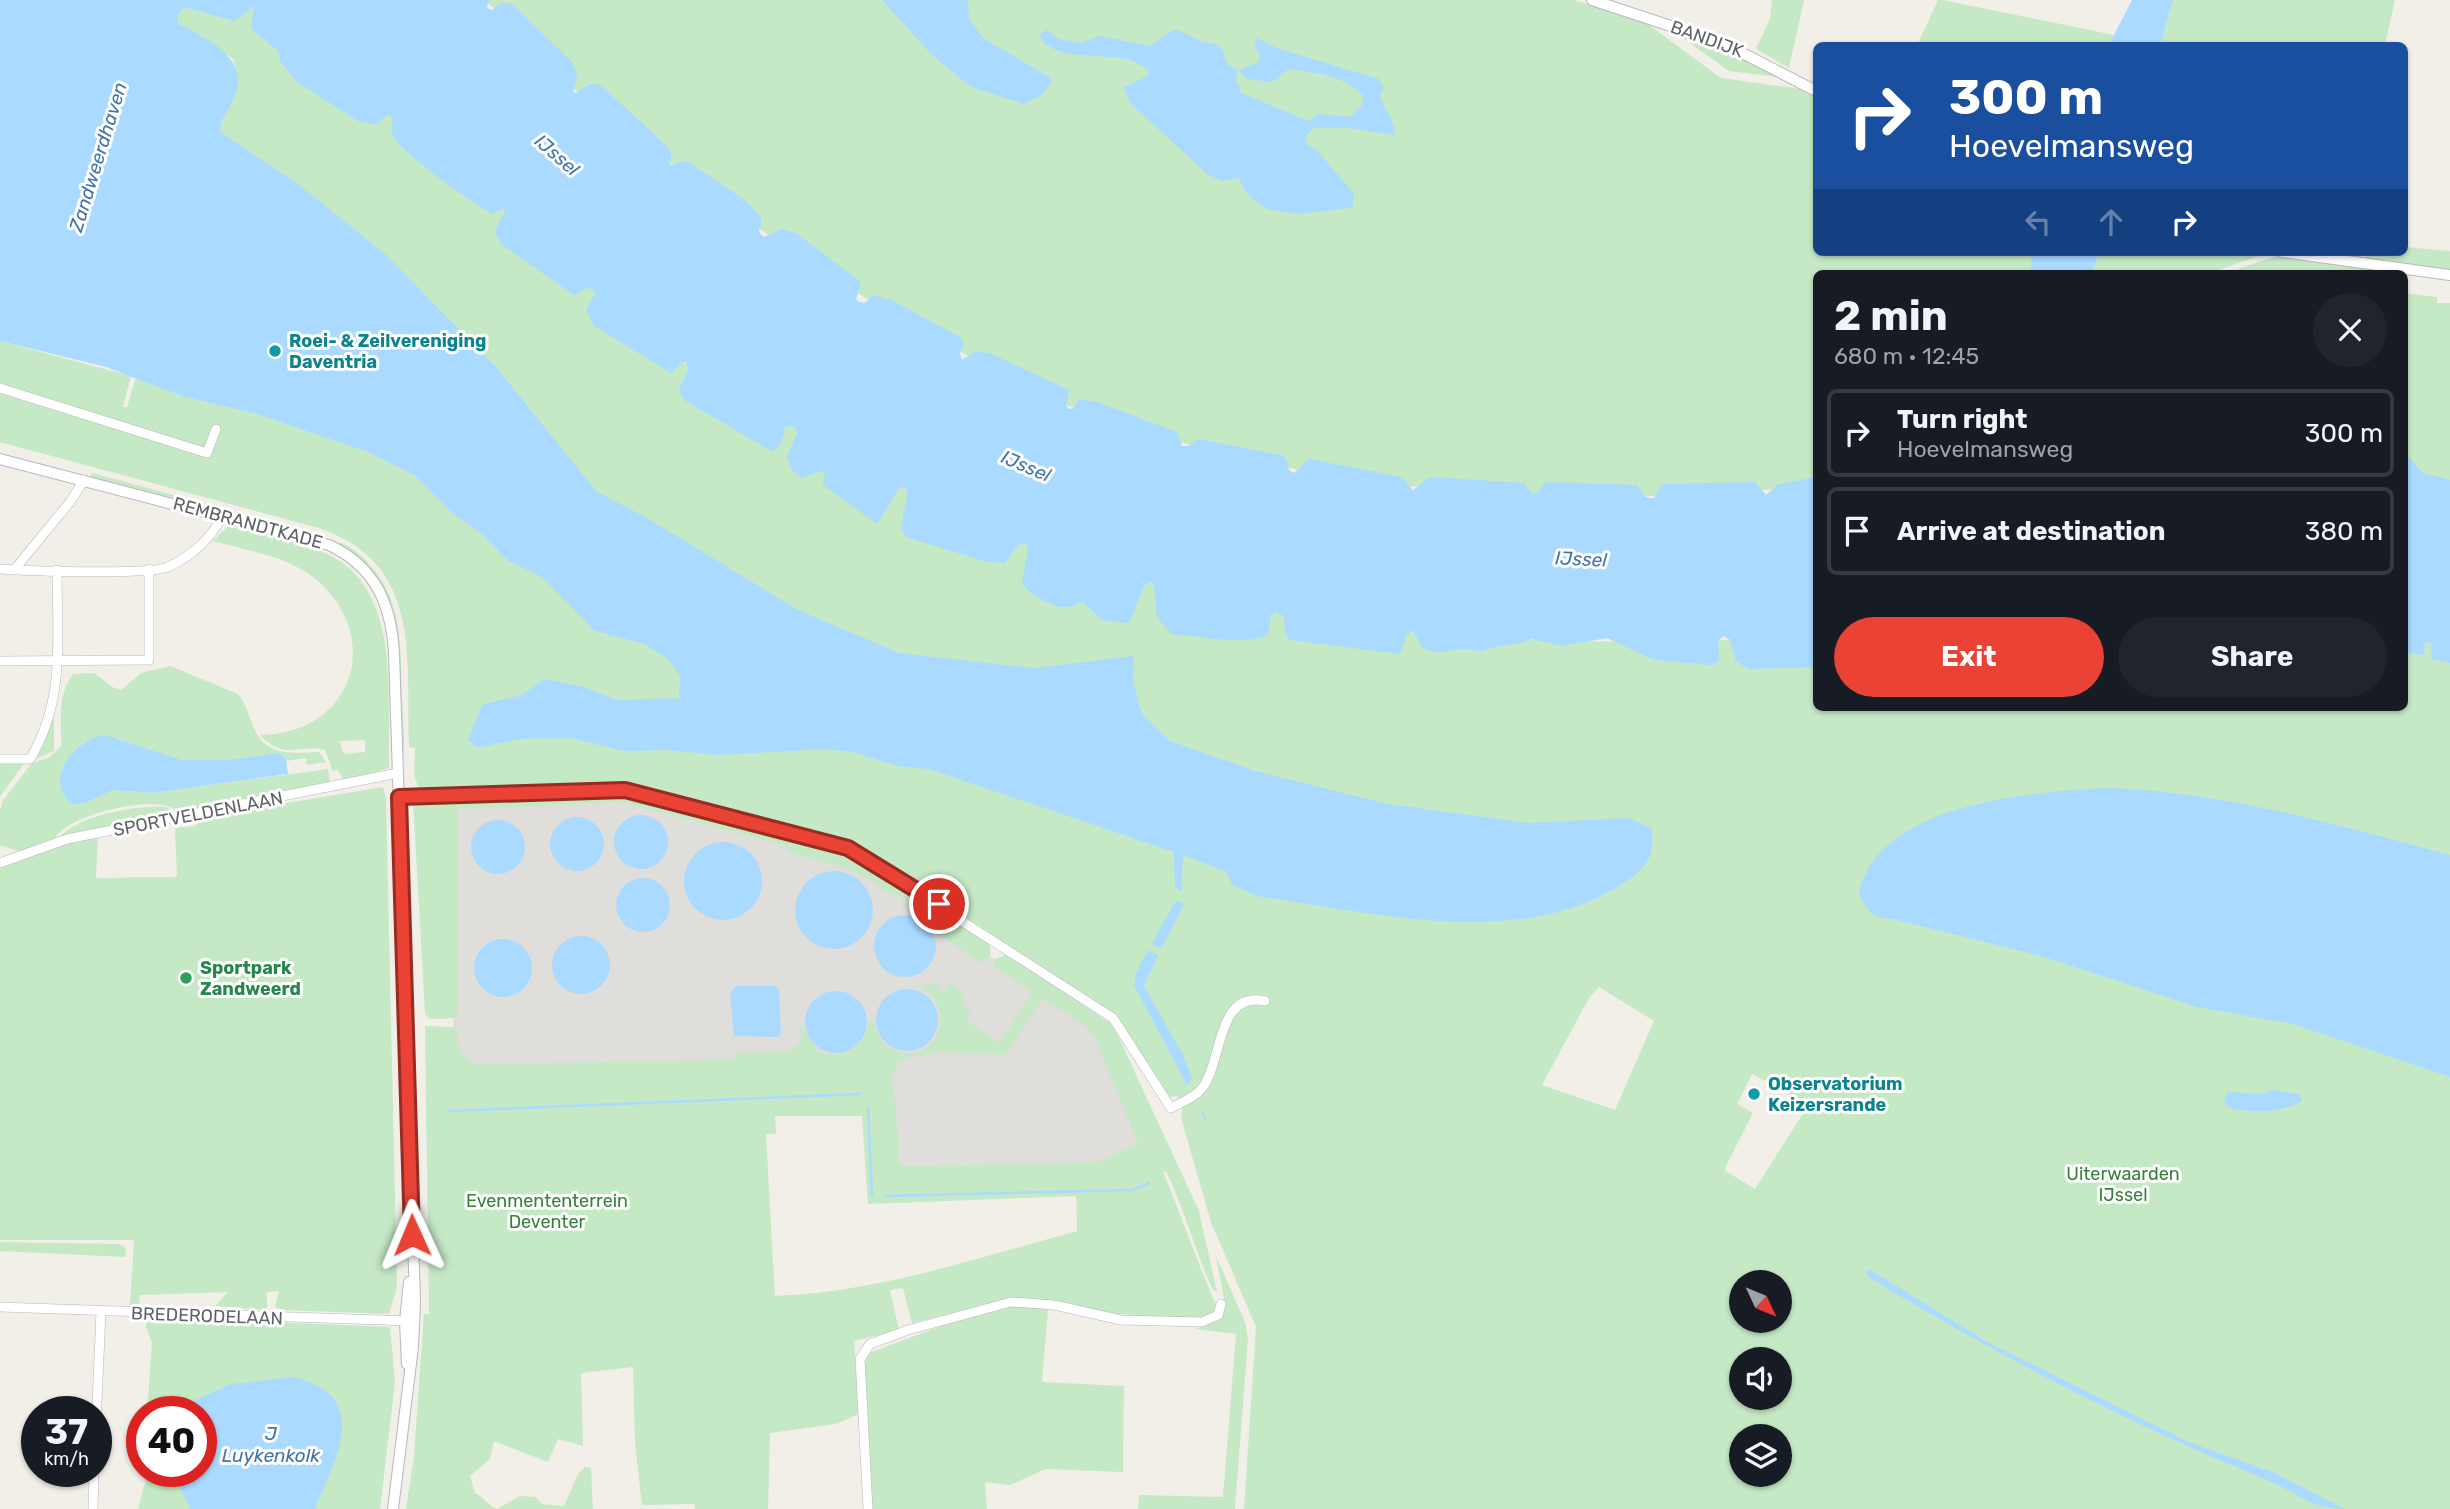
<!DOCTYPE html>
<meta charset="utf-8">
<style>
body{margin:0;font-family:Rubik,sans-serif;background:#20242c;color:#f1f3f6;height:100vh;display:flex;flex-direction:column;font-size:26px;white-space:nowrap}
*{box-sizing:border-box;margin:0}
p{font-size:23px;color:#9ea1a6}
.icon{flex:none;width:38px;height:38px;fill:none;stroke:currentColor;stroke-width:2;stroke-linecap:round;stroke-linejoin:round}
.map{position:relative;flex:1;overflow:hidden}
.side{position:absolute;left:1813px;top:270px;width:595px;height:441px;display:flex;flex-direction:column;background:#171b24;border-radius:10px;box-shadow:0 2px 5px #0004}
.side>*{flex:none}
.hud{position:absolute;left:1813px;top:42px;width:595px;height:214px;border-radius:10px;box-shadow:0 2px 5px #0004;background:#1a4fa0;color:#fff;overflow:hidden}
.needle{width:46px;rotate:134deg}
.fabs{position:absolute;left:1729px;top:1270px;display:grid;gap:14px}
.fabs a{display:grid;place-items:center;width:63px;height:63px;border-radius:50%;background:#171b24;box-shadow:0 2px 5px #0004;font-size:35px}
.speed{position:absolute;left:21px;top:1396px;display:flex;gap:14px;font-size:35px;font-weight:700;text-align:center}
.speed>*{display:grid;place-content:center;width:91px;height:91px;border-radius:50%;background:#171b24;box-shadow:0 2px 5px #0004;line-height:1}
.speed small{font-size:18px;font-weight:400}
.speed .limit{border:10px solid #d22;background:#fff;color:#111}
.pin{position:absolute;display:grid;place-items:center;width:60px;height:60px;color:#fff;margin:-30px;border:4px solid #fff;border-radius:50%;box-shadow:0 2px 7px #0007}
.me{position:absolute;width:77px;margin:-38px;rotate:359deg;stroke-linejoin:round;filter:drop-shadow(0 0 5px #0008)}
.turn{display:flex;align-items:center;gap:24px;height:147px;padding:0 21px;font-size:32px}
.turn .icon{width:91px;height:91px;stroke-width:2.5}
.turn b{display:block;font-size:49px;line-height:60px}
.lanes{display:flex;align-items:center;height:66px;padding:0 21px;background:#0003;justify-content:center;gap:35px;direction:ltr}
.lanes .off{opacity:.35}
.round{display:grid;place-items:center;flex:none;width:74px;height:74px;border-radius:37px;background:#20242c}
.overview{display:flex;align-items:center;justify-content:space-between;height:119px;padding:0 21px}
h1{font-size:42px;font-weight:700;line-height:52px}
.primary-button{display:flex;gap:14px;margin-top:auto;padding:14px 21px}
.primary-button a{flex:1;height:80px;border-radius:42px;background:#ea4335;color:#fff;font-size:28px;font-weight:700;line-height:80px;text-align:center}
.primary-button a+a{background:#20242c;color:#f1f3f6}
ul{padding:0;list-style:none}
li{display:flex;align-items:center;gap:21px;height:88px;margin:0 14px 10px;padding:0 7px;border:4px solid #363941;border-radius:10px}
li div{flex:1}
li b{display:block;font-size:26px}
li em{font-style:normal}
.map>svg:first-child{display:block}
</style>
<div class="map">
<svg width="2450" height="1509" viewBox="0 0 2450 1509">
<rect width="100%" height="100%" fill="#f1efe8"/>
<path fill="#e0deda" d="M624,803l241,64 132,94 108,59 52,115 -61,27 -196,4 -4,-60 -441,-29 -9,-268z"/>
<path fill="#c5e8c5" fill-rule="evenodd" d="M184,0h55l17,9c83,65 166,129 246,198 60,51 115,109 180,154 56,39 130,73 192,105 51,26 103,58 157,78 250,95 520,108 785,92v71h588l1,-70 45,10v862h-1206l12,-182 -45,-105 -30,-104 2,-11 -6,-11 -8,1 -46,-72 -13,-14 -242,-158 -22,-11 -228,-59 -50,7 -148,1 -6,-15 1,-28 -6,-1c-3,-90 14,-183 -90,-219l-319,-86v-101l131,35 -8,31h4l9,-30 46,19 38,-264c5,-30 23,-39 13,-73l-54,-35 -2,-8zM1599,987l55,34 -39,89 -73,-25 47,-87zM1752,1074l57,30 -54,85 -31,-19 29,-57 -16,-9zM1741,1283h39v38h-39zM1741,1360h39v38h-39zM1741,1437h39v38h-39z
M484,0h1090l68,20 79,58 87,12 8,5v157l448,2 -45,16 6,3h-409v212c-244,27 -513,10 -744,-78 -25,-10 -49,-24 -74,-36 -109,-54 -209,-118 -306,-192 -39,-30 -82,-58 -118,-90 -32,-28 -58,-62 -90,-89z
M1772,0h32l-15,68 -33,-19 14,-30z
M1938,0h5l171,35 -5,10 -192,1z
M2173,0h222l-10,45h-225z
M1669,28l50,16 68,34 -58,-7z
M2405,247l45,4v19l-84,-10v-8h38z
M2277,256l117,17h-169z
M2405,293l32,4v6h13v186l-45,-7z
M92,473l237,64 -238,-60z
M228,526c33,9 72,14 103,30 71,36 56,144 58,212l-44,13 -8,-12 -4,2 -8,-21c-24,-6 -41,11 -65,-15 92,-1 124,-95 58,-154 -28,-25 -70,-30 -105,-40zM365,740v12l-21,2 -5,-13z
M338,542c10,2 22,12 30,21 36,37 32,85 34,134 1,21 3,44 2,65l-6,-127 -5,-27 -19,-36z
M170,666l68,28c9,11 11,23 17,36 12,27 41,23 64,22l7,10 -19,3 -1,-7 -20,3 -7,-8 -53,7h-44l-26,-6 -37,-15 -36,4 -21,24 3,31 21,5 27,-13 40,3 175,-24 2,15 -150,29c-17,-22 -118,2 -126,28l-33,11 -21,-7v-36l4,-10 28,-36 16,-5 13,-12c1,-27 -5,-48 12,-72l21,-1 20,15 7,2 20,-17z
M54,716v35l-21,9z
M0,763h24l-24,34z
M383,787l3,12 11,488 -8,27 -105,-4 -9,-3 4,-16 -12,1v18l-52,-4 13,-14 -88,3 -1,10h-9l4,-65h-134v-374l53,-19 45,-9 -2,40 81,-1 -2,-49 21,-2v-8z
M618,792l232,61 139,88 2,13 -8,10 -40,-27 -12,-19 -34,-23 -15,-5 -8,-9 -28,-13 -56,-15 -4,-7 -162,-43 -166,6v209l-28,1 -5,-5 -12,-213z
M166,807l11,7 -120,26c19,-25 79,-35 109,-33z
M1008,954l105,71 86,186 18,81 -4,-2c-18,-39 -28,-79 -47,-119l-3,1c19,44 33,89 53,132l-2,9 -8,6 -49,-1 -34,-4 -14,3 -36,-12 -47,-7 -18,1 -96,24 -9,-35 -13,2 9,40 -45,11 5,73 -23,10 -66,9 -2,76h-73l-1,-5 -52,1 -7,-62 -2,-76 -52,6 2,73 -25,-7 -10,23 -54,-21 -4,18 -20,17 5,17c10,4 12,13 22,16h-91l8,-53 10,-142h5l-4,-288 31,1 4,23 11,14 263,-4 2,-7 56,-2 9,-10 -1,-18 18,28c25,9 47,-2 51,-30l6,1c0,11 7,22 17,27 42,22 72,-45 22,-64l25,-1 1,7 7,-1v-6l7,1 9,10 1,11 7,6 -5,8 33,23 34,-51 -40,-26 2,-7zM1043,999l40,25 12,14 43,105 -42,19 -196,4 -4,-60 -5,-26 8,-19 39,-9 67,3zM775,1116h87l6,88 208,-8 1,35c-99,27 -199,61 -302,65l-9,-162h10z
M0,1242l119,2 7,4 -1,9 -125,-6z
M1216,1256l29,66 3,17 -13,170h-97l1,-14 84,2 13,-163 -41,-5 19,-8 11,-17z
M1030,1306l18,3 -6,73 82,4 -1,86 -77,-3 -36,16 -25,-3 2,27h-115l-7,-147 4,-9 102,-38 36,-8z
M147,1317l243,10 5,55 -15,127h-242l10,-37h53v-60h-54l5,-69 -6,-16z
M585,1467l6,1 2,41h-96l23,-13 15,1 7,7 22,2 14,-32z"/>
<path fill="#aadaff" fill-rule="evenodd" d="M0,0h489l-2,8 5,2 8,-6 11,-1 62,60 4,13 -4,16 3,1 13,-9 12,1 67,62 3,7 -1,11 17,-4 59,40 16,17 -3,14 5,5 18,-8 14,4 65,49 -5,17 3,3 6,1 9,-8 19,6 67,36 4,7 -4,9 2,7 14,-9 16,3 77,36 -3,15 3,4 5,-1 5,-9 18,3 80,30 5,14h7l9,-7 87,17 4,14 5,3 15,-14 93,18 11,13 17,-13 94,6 7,10h6l9,-11 92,3c4,9 6,14 16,13l8,-14 93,-2 11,13 11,-10 39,-8v190l-68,2 -12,-8 -6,-21 -7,-4 -5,6 1,19 -7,4 -58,-5 -47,-22 -45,8 -31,-7c-16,9 -32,3 -48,13 -6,-1 -13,-3 -18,-3 -17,0 -24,7 -42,-1l-10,-17 -6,3 -7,20 -111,-14 -4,-7 -1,-17 -8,-4 -5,4 -3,19c-29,12 -63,0 -95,0l-16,-17 -3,-33 -4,-3 -5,2 -14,35 -5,4 -24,-3 -19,-18c-4,1 -11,5 -16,5 -16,1 -37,-12 -45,-24l6,-35 -3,-5 -6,1 -14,19 -18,-1 -81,-25 -5,-9 7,-39 -9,-1 -22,36 -54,-39 2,-12 -4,-2 -20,7 -9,-8 -5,-13 10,-24 -2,-7 -10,1 -3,14 -9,11 -89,-52 -5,-11 10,-20 -3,-7h-4l-11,11 -77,-47 -8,-16 9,-16 -2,-5 -7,-1 -12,7 -72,-50c-11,-13 -5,-20 3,-32l-2,-5 -11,6c-17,-10 -96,-64 -100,-80 -1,-5 1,-12 1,-17l-5,-2 -13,10 -17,-4 -61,-39 -17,-21 -2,-10 -27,-22 3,-23 -19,15 -51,-14 -7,9 2,8c28,15 73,35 55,74 -6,14 -12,17 -14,34l78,52 86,69 112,114 101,125 50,26 151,92 101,43 136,15 99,-12 -1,25 9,33 28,27 85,30 132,33 140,19 103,-5 22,11c3,35 -11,44 -40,61 -102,59 -245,21 -356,6l-24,-11 -5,-13 -44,-17 -2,36 -6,-3 -1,-36 -245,-83 -31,-3 -46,-14 -27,-3 -108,6 -49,-5 -45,1 -53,-13 -52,1 -41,9 -9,-8 14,-35 40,-10 22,-16 40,8 33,13 62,-2 1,-22 -11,-16 -24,-16 -50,-13 -53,-54 -35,-17 -24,-25 -30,-21 -39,-39 -46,-23 -111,-38 -75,-18 -76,-29 -106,-26z
M882,0h86l1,19 14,19 68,40v6l-11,12 -16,8 -53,-17 -41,-34z
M2132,0h41l-13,45h-51z
M1047,30l12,9 21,4 20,-7 49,10 25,-16 6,1 23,11 13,2 6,5 5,15 11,6 20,-7 2,-7 -6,-10 3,-8 19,10 103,31 5,11 -4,5c4,15 15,25 15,40l-47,-7h-35l-8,10 2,7 9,4 38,45 -1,13c-42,6 -96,19 -114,-29l-17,3 -15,-7 -78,-72 -5,-15 24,-11 1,-4c-22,-28 -81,-4 -108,-32l-1,-5zM1289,69c24,3 58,7 74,27l-1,9 -12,12 -33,-3 -8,7 -68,-28 -5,-13 2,-10 10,9 24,3z
M2032,252h67l-7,21h-62z
M2405,453l18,20 27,7v183l-19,-4 1,-15 -6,-2 -3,13 -18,-2z
M105,735l77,25h44l53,-7 7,6 2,15 -135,19 -40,-3 -27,13 -14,1c-30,-25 3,-65 33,-69z
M2111,788c116,5 227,37 339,67v222l-157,-53 -96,-17 -156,-51 -148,-37c-19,0 -28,-9 -34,-27 21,-90 177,-101 252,-104z
M614 842a27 27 0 1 1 54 0a27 27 0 1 1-54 0Z
M550 844a27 27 0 1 1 54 0a27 27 0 1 1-54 0Z
M471 847a27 27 0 1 1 54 0a27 27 0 1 1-54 0Z
M684 881a39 39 0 1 1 78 0a39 39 0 1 1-78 0Z
M795 910a39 39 0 1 1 78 0a39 39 0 1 1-78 0Z
M616 905a27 27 0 1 1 54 0a27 27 0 1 1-54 0Z
M1179,901l5,3 -23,45 -9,-5 22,-41z
M874 946a31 31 0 1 1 62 0a31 31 0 1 1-62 0Z
M552 965a29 29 0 1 1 58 0a29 29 0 1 1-58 0Z
M474 968a29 29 0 1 1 58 0a29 29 0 1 1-58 0Z
M1148,950l10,5 -14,31 39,69 9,23 -5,7 -53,-100 3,-14z
M736,986h39l4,3 2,45 -3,3 -44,-1 -4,-43z
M876 1020a31 31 0 1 1 62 0a31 31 0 1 1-62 0Z
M805 1022a31 31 0 1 1 62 0a31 31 0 1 1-62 0Z
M2271,1090l28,4 3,7c-21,12 -51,13 -74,6l-4,-6 4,-9 36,2z
M1869,1269l120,74 202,100 82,29 72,37c-36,0 -47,-17 -78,-29 -138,-56 -270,-125 -397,-202l-4,-5z
M295,1377c79,21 39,82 20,132h-125l-10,-22 1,-15h20v-60h-20l1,-6 49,-22z"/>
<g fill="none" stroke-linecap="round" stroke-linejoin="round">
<path stroke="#aadaff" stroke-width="2.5" d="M868,1108l4,88
M449,1111l411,-17
M1202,1112l3,7
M886,1196l246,-6 17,-7"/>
<g stroke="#b5b8bc" stroke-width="10">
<path id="minor" d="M0,388l207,65 9,-24
M0,569c26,2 151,6 168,-2 21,-9 46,-30 54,-52
M14,570l56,-68 14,-22
M0,661l149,-1v-91
M0,759h30c36,-59 27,-123 27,-189
M399,797l226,-7 223,58 265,170 58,90c11,-6 25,-11 32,-21 20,-28 14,-97 62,-86
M0,863l67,-24 331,-66
M0,1307l411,14
M96,1425l5,-113
M93,1509l1,-37
M868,1509l-8,-150 10,-15 38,-14 103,-28 43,3 67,15 81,2 16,-7 3,-11"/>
</g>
<g stroke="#b5b8bc" stroke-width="12">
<path id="tertiary" d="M1592,0l133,44 91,47
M2282,252l168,23
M0,459l329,86c46,22 62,58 65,108l21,648 -2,46 -20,162
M407,1364l-2,-43 4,-39"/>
</g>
<use href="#minor" stroke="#fff" stroke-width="9"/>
<use href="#tertiary" stroke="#fff" stroke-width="10"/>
</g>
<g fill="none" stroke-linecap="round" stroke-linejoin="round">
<g stroke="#982c22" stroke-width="18">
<path id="route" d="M412,1235l-13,-438 226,-7 223,58 91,56"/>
</g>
<use href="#route" stroke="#ea4335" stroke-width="12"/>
</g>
<g fill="#0f9aa8" stroke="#fff" stroke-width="2.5">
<circle cx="275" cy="351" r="7"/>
<circle cx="1754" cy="1094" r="7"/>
</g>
<circle fill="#2e9e5b" stroke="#fff" stroke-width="2.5" cx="186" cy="978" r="7"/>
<g text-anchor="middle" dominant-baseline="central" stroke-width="6" stroke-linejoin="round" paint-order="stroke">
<g font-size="18" fill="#5f6368" stroke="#fff">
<text transform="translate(1707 39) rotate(20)">BANDIJK</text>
<text transform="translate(248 523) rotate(15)">REMBRANDTKADE</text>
<text transform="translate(198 814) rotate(-11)">SPORTVELDENLAAN</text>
<text transform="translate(207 1316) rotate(2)">BREDERODELAAN</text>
</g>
<g font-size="18" font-weight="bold" fill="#0d838f" stroke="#fff" text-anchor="start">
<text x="289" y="341">Roei- &amp; Zeilvereniging<tspan x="289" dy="21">Daventria</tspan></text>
<text x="1768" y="1084">Observatorium<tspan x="1768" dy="21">Keizersrande</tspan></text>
</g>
<g font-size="18" font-weight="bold" fill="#27864d" stroke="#fff" text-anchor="start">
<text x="200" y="968">Sportpark<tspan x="200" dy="21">Zandweerd</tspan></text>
</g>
<g font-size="18" fill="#348238" stroke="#fff">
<text x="2123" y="1174">Uiterwaarden<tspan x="2123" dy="21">IJssel</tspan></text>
<text x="547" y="1201">Evenmententerrein<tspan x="547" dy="21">Deventer</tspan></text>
</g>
<g font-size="19" font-style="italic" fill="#4174aa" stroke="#fff">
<text transform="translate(557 155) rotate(41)">IJssel</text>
<text transform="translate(98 157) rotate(-73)">Zandweerdhaven</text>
<text transform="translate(1026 466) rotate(23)">IJssel</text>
<text transform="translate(1581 559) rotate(3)">IJssel</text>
<text x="271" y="1433">J<tspan x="271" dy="22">Luykenkolk</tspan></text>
</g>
</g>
</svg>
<div class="fabs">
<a><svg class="needle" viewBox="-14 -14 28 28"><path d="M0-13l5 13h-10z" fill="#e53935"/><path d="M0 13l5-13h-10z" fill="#9ea1a6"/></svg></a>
<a><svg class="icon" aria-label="sound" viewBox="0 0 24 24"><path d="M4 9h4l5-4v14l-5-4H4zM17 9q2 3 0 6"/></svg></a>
<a><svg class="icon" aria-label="layers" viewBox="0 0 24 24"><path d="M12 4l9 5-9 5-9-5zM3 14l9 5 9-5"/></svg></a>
</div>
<div class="speed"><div>37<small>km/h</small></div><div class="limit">40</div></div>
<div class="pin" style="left:939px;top:904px;background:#d93025"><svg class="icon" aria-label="arrive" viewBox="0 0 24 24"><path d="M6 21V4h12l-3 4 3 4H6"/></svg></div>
<svg class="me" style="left:412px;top:1235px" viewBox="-20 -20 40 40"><path d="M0-17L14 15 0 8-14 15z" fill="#ea4335" stroke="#fff" stroke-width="4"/></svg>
<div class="hud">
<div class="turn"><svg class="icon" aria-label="right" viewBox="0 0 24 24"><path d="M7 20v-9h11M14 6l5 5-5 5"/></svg><div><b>300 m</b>Hoevelmansweg</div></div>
<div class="lanes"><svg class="icon off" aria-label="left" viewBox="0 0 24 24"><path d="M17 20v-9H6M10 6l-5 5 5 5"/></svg><svg class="icon off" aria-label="ahead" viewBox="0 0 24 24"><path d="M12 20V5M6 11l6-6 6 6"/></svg><svg class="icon" aria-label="right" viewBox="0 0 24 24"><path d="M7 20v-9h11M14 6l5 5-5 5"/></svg></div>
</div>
<section class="side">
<div class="overview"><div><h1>2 min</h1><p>680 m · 12:45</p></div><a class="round"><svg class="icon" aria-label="close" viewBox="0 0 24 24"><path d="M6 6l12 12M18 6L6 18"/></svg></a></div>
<ul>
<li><svg class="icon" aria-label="right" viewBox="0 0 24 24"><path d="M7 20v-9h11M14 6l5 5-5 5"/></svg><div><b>Turn right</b><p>Hoevelmansweg</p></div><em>300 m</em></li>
<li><svg class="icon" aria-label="arrive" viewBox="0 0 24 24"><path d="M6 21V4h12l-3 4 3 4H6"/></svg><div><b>Arrive at destination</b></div><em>380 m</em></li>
</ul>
<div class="primary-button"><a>Exit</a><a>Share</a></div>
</section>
</div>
